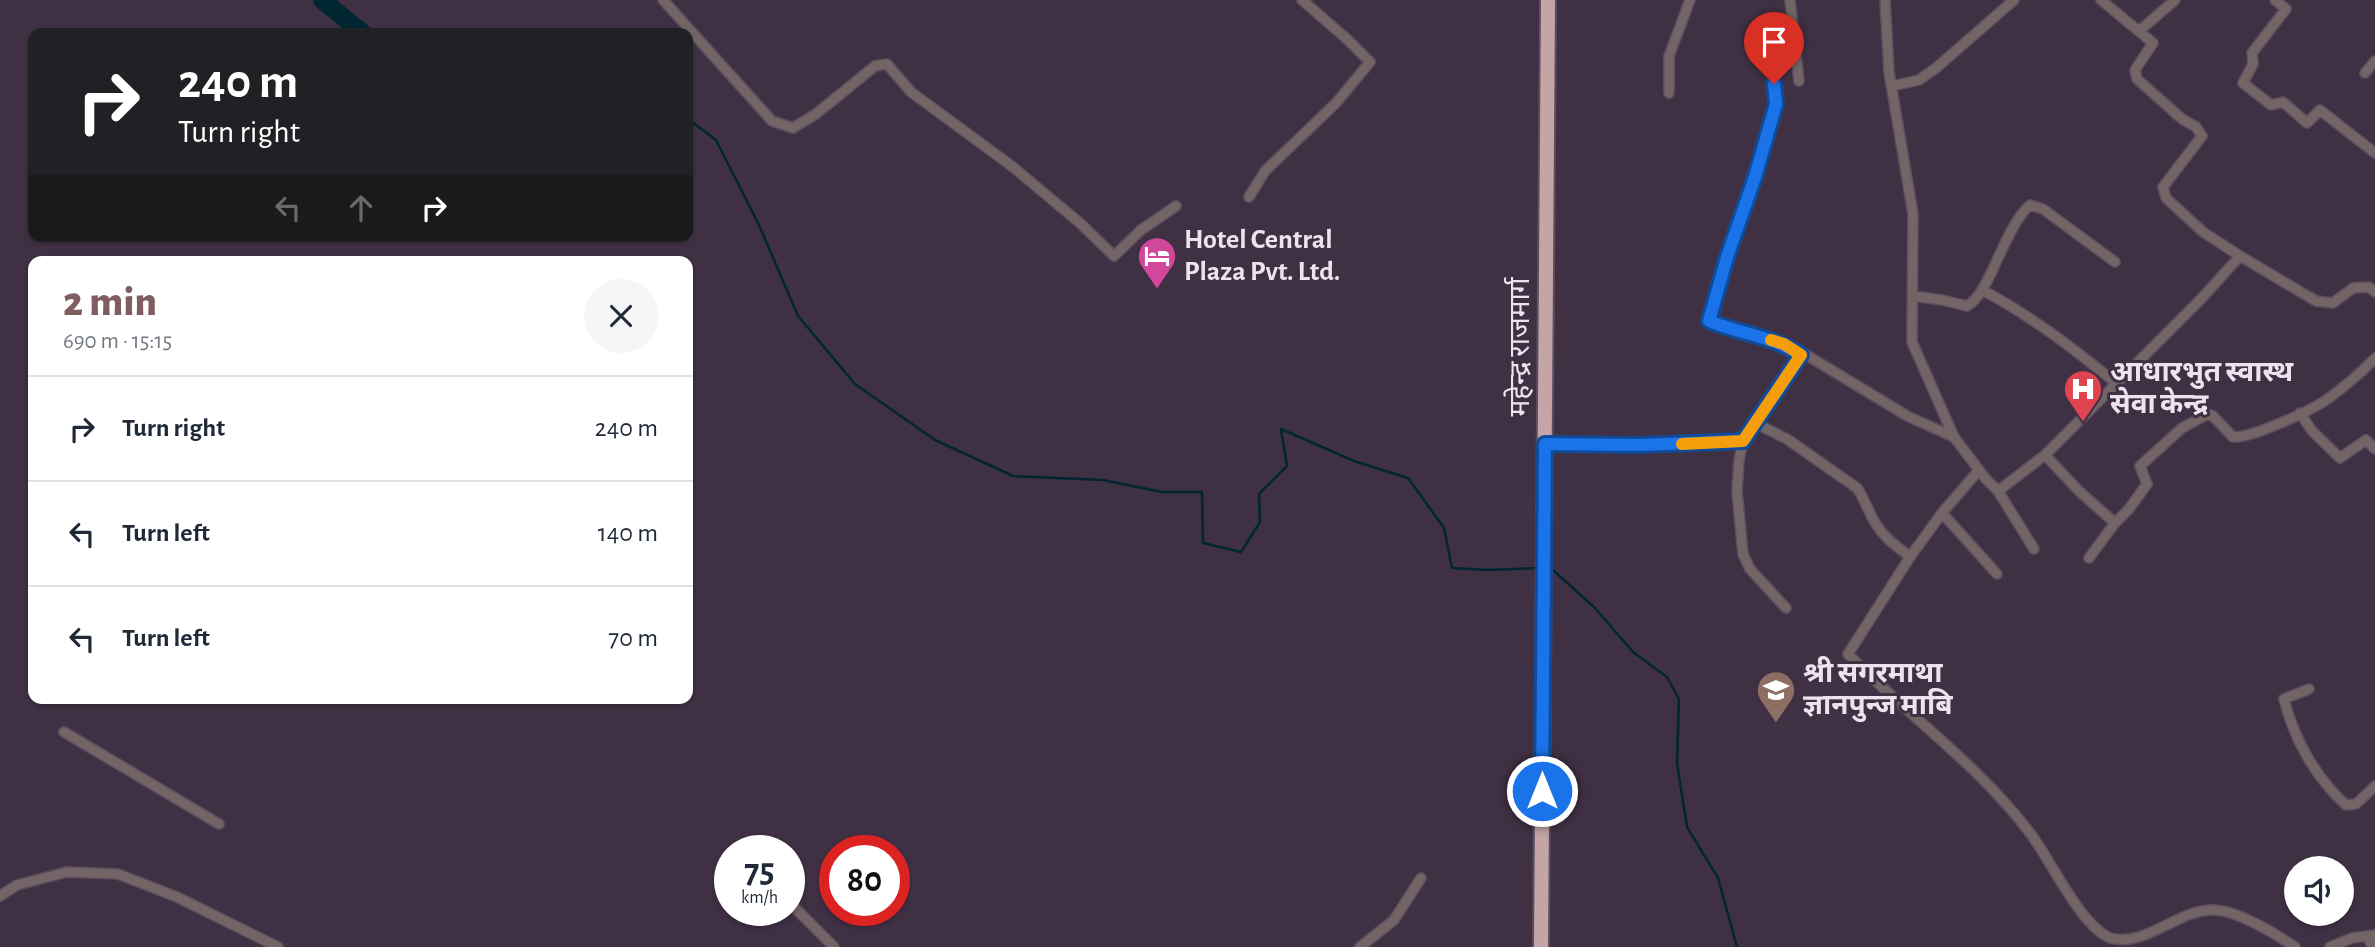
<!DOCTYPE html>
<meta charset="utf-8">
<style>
body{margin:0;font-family:"Alegreya Sans","Noto Sans Devanagari",sans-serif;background:#f6f6f7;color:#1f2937;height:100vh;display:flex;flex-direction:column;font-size:26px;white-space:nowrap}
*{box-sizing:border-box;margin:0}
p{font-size:23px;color:#747a83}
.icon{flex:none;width:38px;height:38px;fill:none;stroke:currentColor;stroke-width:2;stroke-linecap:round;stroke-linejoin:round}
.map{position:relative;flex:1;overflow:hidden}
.sheet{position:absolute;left:28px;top:256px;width:665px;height:448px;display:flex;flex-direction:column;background:#fff;border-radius:14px;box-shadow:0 2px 5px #0004}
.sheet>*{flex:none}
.top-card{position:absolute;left:28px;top:28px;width:665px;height:214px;border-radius:14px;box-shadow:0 2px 5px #0004;background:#202124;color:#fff;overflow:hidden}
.buttons{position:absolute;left:2284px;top:856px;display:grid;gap:14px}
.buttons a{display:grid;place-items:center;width:70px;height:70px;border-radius:50%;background:#fff;box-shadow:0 2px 5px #0004;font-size:35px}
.speed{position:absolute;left:714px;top:835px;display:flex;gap:14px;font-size:35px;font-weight:700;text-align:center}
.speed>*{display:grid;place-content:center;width:91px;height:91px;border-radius:50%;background:#fff;box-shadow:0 2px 5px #0004;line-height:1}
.speed small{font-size:18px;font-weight:400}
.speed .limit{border:10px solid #d22;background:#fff;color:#111}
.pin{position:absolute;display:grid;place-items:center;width:60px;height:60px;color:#fff;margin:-72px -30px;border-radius:50% 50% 50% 0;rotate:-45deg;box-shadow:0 0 7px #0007}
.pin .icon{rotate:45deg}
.me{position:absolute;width:77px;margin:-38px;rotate:0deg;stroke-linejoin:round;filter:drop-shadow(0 0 5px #0008)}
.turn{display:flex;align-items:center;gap:24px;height:147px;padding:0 35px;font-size:32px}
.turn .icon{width:91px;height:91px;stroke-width:2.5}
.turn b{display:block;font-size:49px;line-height:60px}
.lanes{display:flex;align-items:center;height:66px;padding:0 35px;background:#0003;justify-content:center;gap:35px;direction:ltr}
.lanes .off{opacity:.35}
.round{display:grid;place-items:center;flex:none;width:74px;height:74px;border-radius:37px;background:#f6f6f7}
.summary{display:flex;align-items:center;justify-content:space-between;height:119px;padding:0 35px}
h1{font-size:42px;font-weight:800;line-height:52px;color:#7f5d61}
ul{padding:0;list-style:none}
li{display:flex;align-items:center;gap:21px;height:105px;padding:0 35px;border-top:2px solid #e0e1e3}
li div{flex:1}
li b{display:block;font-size:26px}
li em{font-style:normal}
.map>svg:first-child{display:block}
</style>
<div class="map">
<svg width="2375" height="947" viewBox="0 0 2375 947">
<rect width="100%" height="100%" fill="#403044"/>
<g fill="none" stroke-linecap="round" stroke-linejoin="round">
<path stroke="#002632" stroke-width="2.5" d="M688,119l28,21 43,85 39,91 57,68 80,56 78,36 90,4 59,12h40l1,51 38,9 19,-30 -1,-28 28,-28 -6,-37 73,32 54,17 36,50 8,40 36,2 50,-2
M1551,570l3,1 41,37 38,44 34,25 12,22 -2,64 10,64 31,51 19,69"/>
<path stroke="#002632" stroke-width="18" d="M322,0l41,33"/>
<g stroke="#5c4d5f" stroke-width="12">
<path id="minor" d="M663,0l109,121 21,7 23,-14 59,-48 12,-2 24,28 102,75 68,57 33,32 27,-26 35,-24
M1790,0l9,81
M1885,0l4,72 24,142 -1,128 42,95 25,33
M2101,0l52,43 -18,27 2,9 45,40 14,8 6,9 -39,51 3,11 37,34 37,24
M2275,0l11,9 -34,44 1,11 -10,19 28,22 12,-3 24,21 13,-13 55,43
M2139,31l36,-31
M2365,73l10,-12
M1774,84l2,20 -21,73 -28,80 -18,64c31,13 64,15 92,34
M1892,86l27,-6 17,-12 78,-68
M1669,93v-37l21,-56
M1249,197l16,-26 71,-68 34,-41 -23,-23 -45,-39
M1982,290c48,25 92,59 134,93
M1913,296l29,4 25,6c24,-13 36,-77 63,-101l13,4 72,53
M2300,413l12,18 28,27 26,-18 9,9
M1755,423l32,16 70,49c8,11 11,24 19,36 8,14 22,23 34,33
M1743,441l-4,19 -2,31 6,63 7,15 36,39
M1545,445h95l103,-4 60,-88 106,64 45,20
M2045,455l156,-156 39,-43 76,45 17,2 20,-15 16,-1 6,5
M1998,491l36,58
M1942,513l55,61
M2089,558l26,-35
M2309,689l-25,10c10,40 31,78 62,106l10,-1 19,-18
M64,732l155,92
M0,896l17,-11 50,-13 51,2 59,23 101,50
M789,902l45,45
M2367,936l6,11
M1360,947l34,-27 27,-42
M2295,947c-19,-13 -58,-37 -82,-37 -37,0 -65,37 -103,28 -31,-14 -59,-78 -80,-105 -51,-68 -123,-118 -182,-179l62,-97 32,-44 37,-43 6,8 13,13 47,-36 34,36 36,32 14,-14 18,-25 -7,-18 42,-38 26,-14 5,2 20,21c19,1 80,-27 96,-39 16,-12 33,-26 46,-40
M2330,947l22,-9 23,-3"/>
</g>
<g stroke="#5c4d5f" stroke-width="18">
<path id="highway" d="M1541,947l7,-947"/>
</g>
<use href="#minor" stroke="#736566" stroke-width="9"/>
<use href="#highway" stroke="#c5a4a6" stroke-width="14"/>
</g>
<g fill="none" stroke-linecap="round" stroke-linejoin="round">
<g stroke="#114b97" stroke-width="18">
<path id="route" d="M1542,791l3,-347 95,1 103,-4 58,-86c-28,-19 -61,-21 -92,-34l18,-64 28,-80 21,-73 -2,-20"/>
</g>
<use href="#route" stroke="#1a73e8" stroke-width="12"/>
<path stroke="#f59e0b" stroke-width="12" d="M1682,444l61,-3 58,-86 -17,-11 -13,-4"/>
</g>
<defs>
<g id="hotel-pin" transform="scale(2.0125)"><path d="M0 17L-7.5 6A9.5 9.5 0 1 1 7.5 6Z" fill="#d1479c" stroke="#403044"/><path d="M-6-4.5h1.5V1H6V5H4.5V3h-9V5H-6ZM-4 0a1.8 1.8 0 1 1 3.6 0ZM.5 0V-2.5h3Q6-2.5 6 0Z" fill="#fff"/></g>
<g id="hospital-pin" transform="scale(2.0125)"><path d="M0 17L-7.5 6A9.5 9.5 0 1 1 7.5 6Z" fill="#e0444e" stroke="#403044"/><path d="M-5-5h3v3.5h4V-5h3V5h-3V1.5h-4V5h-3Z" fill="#fff"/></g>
<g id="school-pin" transform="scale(2.0125)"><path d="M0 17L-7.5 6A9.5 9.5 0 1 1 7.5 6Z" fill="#8d6e63" stroke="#403044"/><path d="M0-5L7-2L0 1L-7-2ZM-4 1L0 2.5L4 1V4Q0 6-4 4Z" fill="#fff"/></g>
</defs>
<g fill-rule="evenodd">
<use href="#hotel-pin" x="1157" y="256"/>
<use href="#hospital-pin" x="2083" y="389"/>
<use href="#school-pin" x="1776" y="690"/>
</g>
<g text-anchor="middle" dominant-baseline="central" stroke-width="6" stroke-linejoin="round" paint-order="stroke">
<g font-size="28" font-weight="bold" fill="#ede3ef" stroke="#403044" text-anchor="start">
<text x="1184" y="240">Hotel Central<tspan x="1184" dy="32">Plaza Pvt. Ltd.</tspan></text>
<text x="2110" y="373">आधारभुत स्वास्थ<tspan x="2110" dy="32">सेवा केन्द्र</tspan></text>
<text x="1803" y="674">श्री सगरमाथा<tspan x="1803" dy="32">ज्ञानपुन्ज माबि</tspan></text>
</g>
<g font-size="28" fill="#ede3ef" stroke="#403044">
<text transform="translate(1521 347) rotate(-90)">महेन्द्र राजमार्ग</text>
</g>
</g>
</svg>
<div class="buttons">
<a><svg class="icon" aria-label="sound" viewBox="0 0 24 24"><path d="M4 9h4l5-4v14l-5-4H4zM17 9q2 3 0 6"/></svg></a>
</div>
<div class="speed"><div>75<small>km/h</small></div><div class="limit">80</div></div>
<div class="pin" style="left:1774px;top:84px;background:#d93025"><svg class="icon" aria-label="arrive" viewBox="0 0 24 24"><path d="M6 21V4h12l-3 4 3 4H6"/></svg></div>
<svg class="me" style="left:1542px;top:791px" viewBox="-20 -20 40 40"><circle r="17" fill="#1a73e8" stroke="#fff" stroke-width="3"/><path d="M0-11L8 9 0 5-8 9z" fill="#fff"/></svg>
<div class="top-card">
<div class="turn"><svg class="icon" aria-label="right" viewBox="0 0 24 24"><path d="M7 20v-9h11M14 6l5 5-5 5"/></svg><div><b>240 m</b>Turn right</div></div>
<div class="lanes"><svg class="icon off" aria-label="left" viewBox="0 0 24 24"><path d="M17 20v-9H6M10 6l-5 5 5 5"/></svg><svg class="icon off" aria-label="ahead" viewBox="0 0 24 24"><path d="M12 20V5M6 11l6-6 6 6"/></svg><svg class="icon" aria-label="right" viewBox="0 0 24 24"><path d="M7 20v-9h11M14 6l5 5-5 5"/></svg></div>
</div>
<section class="sheet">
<div class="summary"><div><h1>2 min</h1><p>690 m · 15:15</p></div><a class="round"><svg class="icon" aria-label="close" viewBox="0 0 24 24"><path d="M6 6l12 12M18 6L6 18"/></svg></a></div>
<ul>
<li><svg class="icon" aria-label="right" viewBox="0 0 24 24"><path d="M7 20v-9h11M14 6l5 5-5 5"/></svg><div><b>Turn right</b></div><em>240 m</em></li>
<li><svg class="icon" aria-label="left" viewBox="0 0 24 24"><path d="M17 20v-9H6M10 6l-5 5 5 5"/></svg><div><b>Turn left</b></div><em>140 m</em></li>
<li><svg class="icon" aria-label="left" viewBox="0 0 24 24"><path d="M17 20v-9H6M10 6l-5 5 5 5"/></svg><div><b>Turn left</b></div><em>70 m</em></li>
</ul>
</section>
</div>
